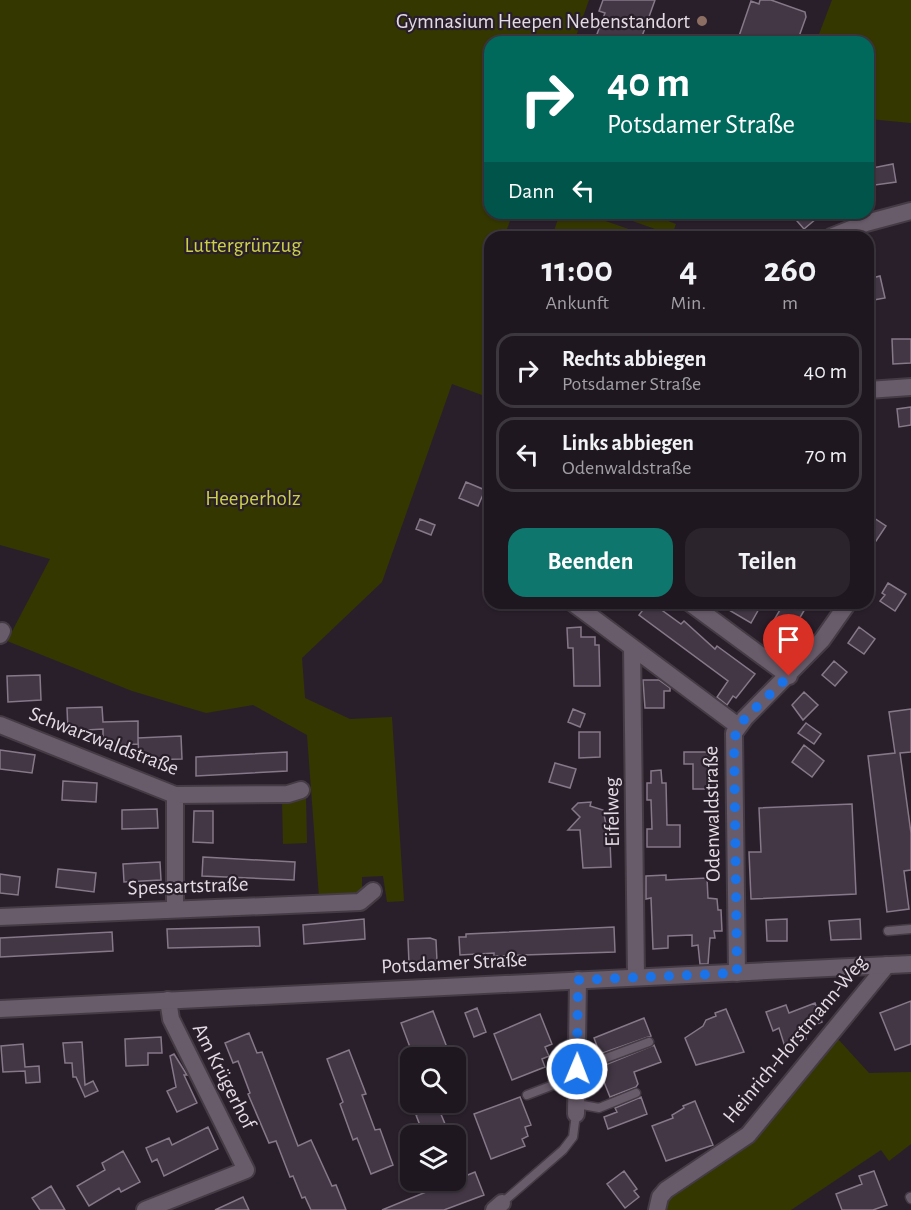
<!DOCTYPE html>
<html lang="de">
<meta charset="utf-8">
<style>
body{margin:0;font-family:"Alegreya Sans",sans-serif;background:#2c242d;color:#f1f3f6;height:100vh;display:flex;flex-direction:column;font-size:22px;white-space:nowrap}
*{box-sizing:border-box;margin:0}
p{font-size:20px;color:#a19fa5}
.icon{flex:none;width:33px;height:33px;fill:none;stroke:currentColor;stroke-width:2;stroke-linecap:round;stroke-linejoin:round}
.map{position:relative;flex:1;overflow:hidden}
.drawer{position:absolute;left:484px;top:231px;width:390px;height:378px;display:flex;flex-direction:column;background:#1f1720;border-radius:18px;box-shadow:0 2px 4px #0004,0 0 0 2px #3c363e}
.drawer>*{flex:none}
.guide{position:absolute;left:484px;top:36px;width:390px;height:183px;border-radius:18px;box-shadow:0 2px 4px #0004,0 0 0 2px #3c363e;background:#00695c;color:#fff;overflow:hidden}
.buttons{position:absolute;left:400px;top:1047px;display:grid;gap:12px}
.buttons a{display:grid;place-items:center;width:66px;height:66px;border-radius:12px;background:#1f1720;box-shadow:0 2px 4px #0004,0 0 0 2px #3c363e;font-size:30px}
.pin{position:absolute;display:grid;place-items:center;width:51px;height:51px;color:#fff;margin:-62px -26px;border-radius:50% 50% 50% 0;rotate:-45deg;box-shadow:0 0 6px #0007}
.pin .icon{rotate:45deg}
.me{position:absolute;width:66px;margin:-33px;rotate:1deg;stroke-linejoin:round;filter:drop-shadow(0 0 4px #0008)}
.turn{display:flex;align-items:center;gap:21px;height:126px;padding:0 24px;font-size:27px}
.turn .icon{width:78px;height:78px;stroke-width:2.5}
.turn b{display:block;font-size:42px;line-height:51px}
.then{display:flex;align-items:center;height:57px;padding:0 24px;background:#0003;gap:12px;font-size:22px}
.eta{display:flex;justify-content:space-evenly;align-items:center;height:102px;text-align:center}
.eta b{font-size:36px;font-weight:600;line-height:42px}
.primary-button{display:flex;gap:12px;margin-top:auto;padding:12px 24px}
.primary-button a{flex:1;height:69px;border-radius:18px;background:#0f766e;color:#fff;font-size:24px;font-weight:600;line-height:69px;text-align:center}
.primary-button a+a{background:#2c242d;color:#f1f3f6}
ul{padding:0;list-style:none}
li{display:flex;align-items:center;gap:18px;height:75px;margin:0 12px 9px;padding:0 12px;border:3px solid #3c363e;border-radius:18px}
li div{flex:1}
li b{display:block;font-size:22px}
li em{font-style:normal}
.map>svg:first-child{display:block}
</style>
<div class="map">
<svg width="911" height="1210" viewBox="0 0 911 1210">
<rect width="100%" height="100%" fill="#291f2b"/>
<path fill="#353701" d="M0,0h589l-15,42h-84v171h23l-9,24h-14v39l-2,8 2,2v112l-38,-14 -70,198 -80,76 3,40 45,21 42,-2 12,184 -17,1 -4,-26 -21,1v18l-43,2 -12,-162 -54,-30 -47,8 -74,-22 -125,-50 43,-82 -50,-14z
M832,0h79v123l-42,-4 -1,-77h-52z
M560,213h22l70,24h-100z
M610,213h37l29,11 -4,11z
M306,798l1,45 -24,1 -1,-45z
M837,1038l32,35 42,-1v72l-22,17 -8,-11 -90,60h-128l9,-17 82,-56z"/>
<path fill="#433745" stroke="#867888" stroke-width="1.5" d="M603,0h52l-15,42h-46l11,-29 -6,-2z
M760,0h11l34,12 1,5 -9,25h-60l14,-41 8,3z
M893,164l3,18 -21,3 -3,-17z
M790,213h33l-19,16z
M880,276l5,22 -17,3v-22z
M892,339h19v24l-18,1z
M911,407v18l-12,2 -2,-18z
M466,482l19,8 -7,16 -19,-8z
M868,514l18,12 -10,15 -8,-5z
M420,519l15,6 -4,10 -15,-6z
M888,583l18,11 -11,17 -15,-10 5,-6 -3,-2z
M648,603h15l-4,5 22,16 3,-3 31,28 2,-3 38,28 -19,24 -3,-2 -6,9 -10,-8 11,-16 -89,-66z
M717,603h37l6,4 -9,16z
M784,603h11l10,6 -13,22 6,3 -10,17 -19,-11 10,-17 -5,-3z
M581,627v10h14v8h4l1,41h-26l-1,-38h-5l-1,-20z
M859,627l16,12 -11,15 -16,-11z
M834,661l13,11 -12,14 -13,-11z
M40,675l1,25 -33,2 -1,-26z
M643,680h16l11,8v3h-6v17h-19z
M804,692l14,13 -15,15 -11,-15z
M102,707l1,15 35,-1v17l43,-2 1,23 -43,1 -1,-22v6l-35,1v-16l-35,2 -1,-23z
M573,709l12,5 -5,13 -12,-5z
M911,709v43l-11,1 11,80v37l-7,1 5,38 -22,3 -19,-156 27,-3 -6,-41z
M806,723l15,11 -7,10 -16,-11z
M579,732h21v25l-21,1z
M804,745l20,16 -12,16 -20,-15z
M0,750l35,5 -3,18 -32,-4z
M287,752v19l-91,5v-19z
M684,752h31v37h-22v-25h-9z
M555,763l21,6 -6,19 -21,-6z
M661,770l1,13h4l1,42h13v22h-33v-18h5l-1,-29h-4v-17h4v-12z
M63,781l34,2 -1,19 -34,-2z
M591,802l-1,4 13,4 3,14 -1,17h5l1,26 -28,1 -3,-38h-12l12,-13 -8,-8 6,-6z
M852,804l4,90 -105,5 -2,-47h12l-2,-44z
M157,809l1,19 -36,1v-19z
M194,811h19v32l-20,-1z
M203,857l92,5 -1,18 -92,-4z
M160,862l1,18 -37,2 -1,-18z
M58,869l38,4 -2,19 -38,-5z
M0,874l20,3 -2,18 -18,-2z
M666,875v5l41,-2 1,20 9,1 1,11h3l1,21h-8l1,7h-5l-2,26h-8l-2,-19 -6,1v-11l-24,1v12l-15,1 -2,-51 -5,1v-23z
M364,919l1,20 -61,5 -1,-19z
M787,919v22h-20l-1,-21z
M860,919l1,20 -30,1 -2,-19z
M259,927l1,19 -92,2 -1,-19z
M614,927l1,25 -121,4v-3l-34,2 -1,-18h7v-3z
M112,932l1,19 -113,6v-19z
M430,938l6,2 1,21 -28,3 -1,-25z
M911,1001v43l-16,6 -15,-37z
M815,1003l7,19 -19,7 3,10 -21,8 -6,-19 -6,3 -7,-19 20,-7 3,8z
M477,1008l9,24 -12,5 -9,-24z
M726,1009l18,43 -48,13 -11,-27 18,-12 3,-6 10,-4 -1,-3z
M433,1011l18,47h-37l-13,-35z
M540,1014l12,30 -7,3 4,9 -7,3 3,8 -33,13 -18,-46z
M644,1018l7,18 -51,18 -6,-16z
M249,1033l8,20 5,-1 36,94 13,-6 21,46 4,-1 10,25h-35l-6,-13 -3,1 -9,-22 -3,1 -14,-36 -7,2 -21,-49 2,-1 -12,-32 -5,2 -8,-20z
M161,1037l1,16h-14v12l-22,1 -1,-27z
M82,1042l3,43 8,-4 5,10 -13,6 -9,-20h-3l-1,-14h-7l-2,-20z
M23,1044l2,23 14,-1 1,16 -14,1 -1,-12 -22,1 -2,-26z
M654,1045l7,17 -27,10 4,12 -2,3 -26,10 -10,-25 7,-2 -2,-5z
M349,1050l17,44 -4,1 13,35 5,-1 13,36 -22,9 -14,-36 -4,2 -13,-36 3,-2 -16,-43z
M174,1054l13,21h-3l13,28 -20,9 -10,-21 9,-4 -6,-31z
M520,1097l11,28 -6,2 3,9 -6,3 3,7 -34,13 -17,-45z
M641,1097l6,17 -39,15 -4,-12 13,-5 -2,-4z
M695,1101l18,44 -47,16 -14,-35 21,-8 -1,-3 12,-7 -1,-2z
M438,1107l12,29h-26l-8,-21z
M208,1127l10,22 -54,27 -7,-17 -5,3 -6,-14 23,-10 3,7z
M123,1151l17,31 -19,10 -2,-4 -30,18 -12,-20 28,-16 -3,-7z
M624,1171l13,18 -3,2 5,6 -14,11 -18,-24z
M874,1171l13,34 -14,5h-31l-6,-16 26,-10 -3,-8z
M475,1172l9,23 -40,15h-62z
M51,1186l14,24h-25l-8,-12z
M243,1197l6,13h-34z"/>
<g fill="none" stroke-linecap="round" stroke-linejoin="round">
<g stroke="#443b45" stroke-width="11">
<path id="service" d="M888,931l23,-2
M577,1069l72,-27
M527,1095l50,-19
M577,1104l22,4 37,-15
M910,1197l1,2
M502,1203l61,-53 10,-13 3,-23"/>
</g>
<g stroke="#443b45" stroke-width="20">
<path id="minor" d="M831,237l35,-14 45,-12
M868,390l43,-3
M573,603l165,123
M690,603l99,73
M0,635l2,-4
M632,647l4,330
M0,725l175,70 113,-1 13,-4
M175,795v113
M0,917l360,-15 13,-11
M737,973l-3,-240 11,-15 77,-78 26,-37
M576,1114l2,-134
M145,1210l101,-40 -75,-151 -3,-19
M494,1210l8,-7
M657,1210l3,-13 6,-7 82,-55 139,-170"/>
</g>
<g stroke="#443b45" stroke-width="20">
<path id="tertiary" d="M0,1009l911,-45"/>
</g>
<use href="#service" stroke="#685b6a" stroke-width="8"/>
<use href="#minor" stroke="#685b6a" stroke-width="16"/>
<use href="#tertiary" stroke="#685b6a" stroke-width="16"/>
</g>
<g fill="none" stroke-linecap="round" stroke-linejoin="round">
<path stroke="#1a73e8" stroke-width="10" stroke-dasharray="0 18" d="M577,1069l1,-89 159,-7 -3,-235 11,-20 44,-42"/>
</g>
<circle fill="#8d6e63" stroke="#291f2b" stroke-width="2" cx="702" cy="21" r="6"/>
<g text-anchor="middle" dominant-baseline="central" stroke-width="4.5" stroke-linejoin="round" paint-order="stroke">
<g font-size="21" fill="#e3dbe4" stroke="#291f2b" text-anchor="end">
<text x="690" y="21">Gymnasium Heepen Nebenstandort</text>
</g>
<g font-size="21" fill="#cbd047" stroke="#291f2b">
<text x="243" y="245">Luttergrünzug</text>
<text x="253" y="498">Heeperholz</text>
</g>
<g font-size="21" fill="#e3dbe4" stroke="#291f2b">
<text transform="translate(104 741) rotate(21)">Schwarzwaldstraße</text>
<text transform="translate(612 812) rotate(-91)">Eifelweg</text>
<text transform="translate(712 814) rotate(-91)">Odenwaldstraße</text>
<text transform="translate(188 886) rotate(-2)">Spessartstraße</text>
<text transform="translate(454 963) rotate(-3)">Potsdamer Straße</text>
<text transform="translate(795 1039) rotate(-50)">Heinrich-Horstmann-Weg</text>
<text transform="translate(224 1076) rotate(63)">Am Krügerhof</text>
</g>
</g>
</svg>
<div class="buttons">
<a><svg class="icon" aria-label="search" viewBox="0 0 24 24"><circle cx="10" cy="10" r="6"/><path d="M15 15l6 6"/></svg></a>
<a><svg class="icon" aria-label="layers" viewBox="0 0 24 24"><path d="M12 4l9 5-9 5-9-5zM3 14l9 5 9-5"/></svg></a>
</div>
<div class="pin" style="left:789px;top:676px;background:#d93025"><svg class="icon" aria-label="arrive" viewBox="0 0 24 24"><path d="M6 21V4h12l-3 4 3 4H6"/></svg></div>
<svg class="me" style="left:577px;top:1069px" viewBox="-20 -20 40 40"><circle r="17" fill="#1a73e8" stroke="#fff" stroke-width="3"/><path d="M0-11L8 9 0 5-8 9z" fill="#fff"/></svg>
<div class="guide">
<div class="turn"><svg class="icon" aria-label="right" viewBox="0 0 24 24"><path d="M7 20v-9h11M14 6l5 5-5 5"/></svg><div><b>40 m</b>Potsdamer Straße</div></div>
<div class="then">Dann<svg class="icon" aria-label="left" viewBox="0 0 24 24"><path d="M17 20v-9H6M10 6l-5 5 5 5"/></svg></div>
</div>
<section class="drawer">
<div class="eta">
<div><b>11:00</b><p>Ankunft</p></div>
<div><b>4</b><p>Min.</p></div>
<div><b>260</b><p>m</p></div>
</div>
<ul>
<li><svg class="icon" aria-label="right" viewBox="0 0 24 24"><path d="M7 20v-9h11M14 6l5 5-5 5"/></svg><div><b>Rechts abbiegen</b><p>Potsdamer Straße</p></div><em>40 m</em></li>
<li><svg class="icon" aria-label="left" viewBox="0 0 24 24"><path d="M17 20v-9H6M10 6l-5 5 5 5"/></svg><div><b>Links abbiegen</b><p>Odenwaldstraße</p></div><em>70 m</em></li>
</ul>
<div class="primary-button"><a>Beenden</a><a>Teilen</a></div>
</section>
</div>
